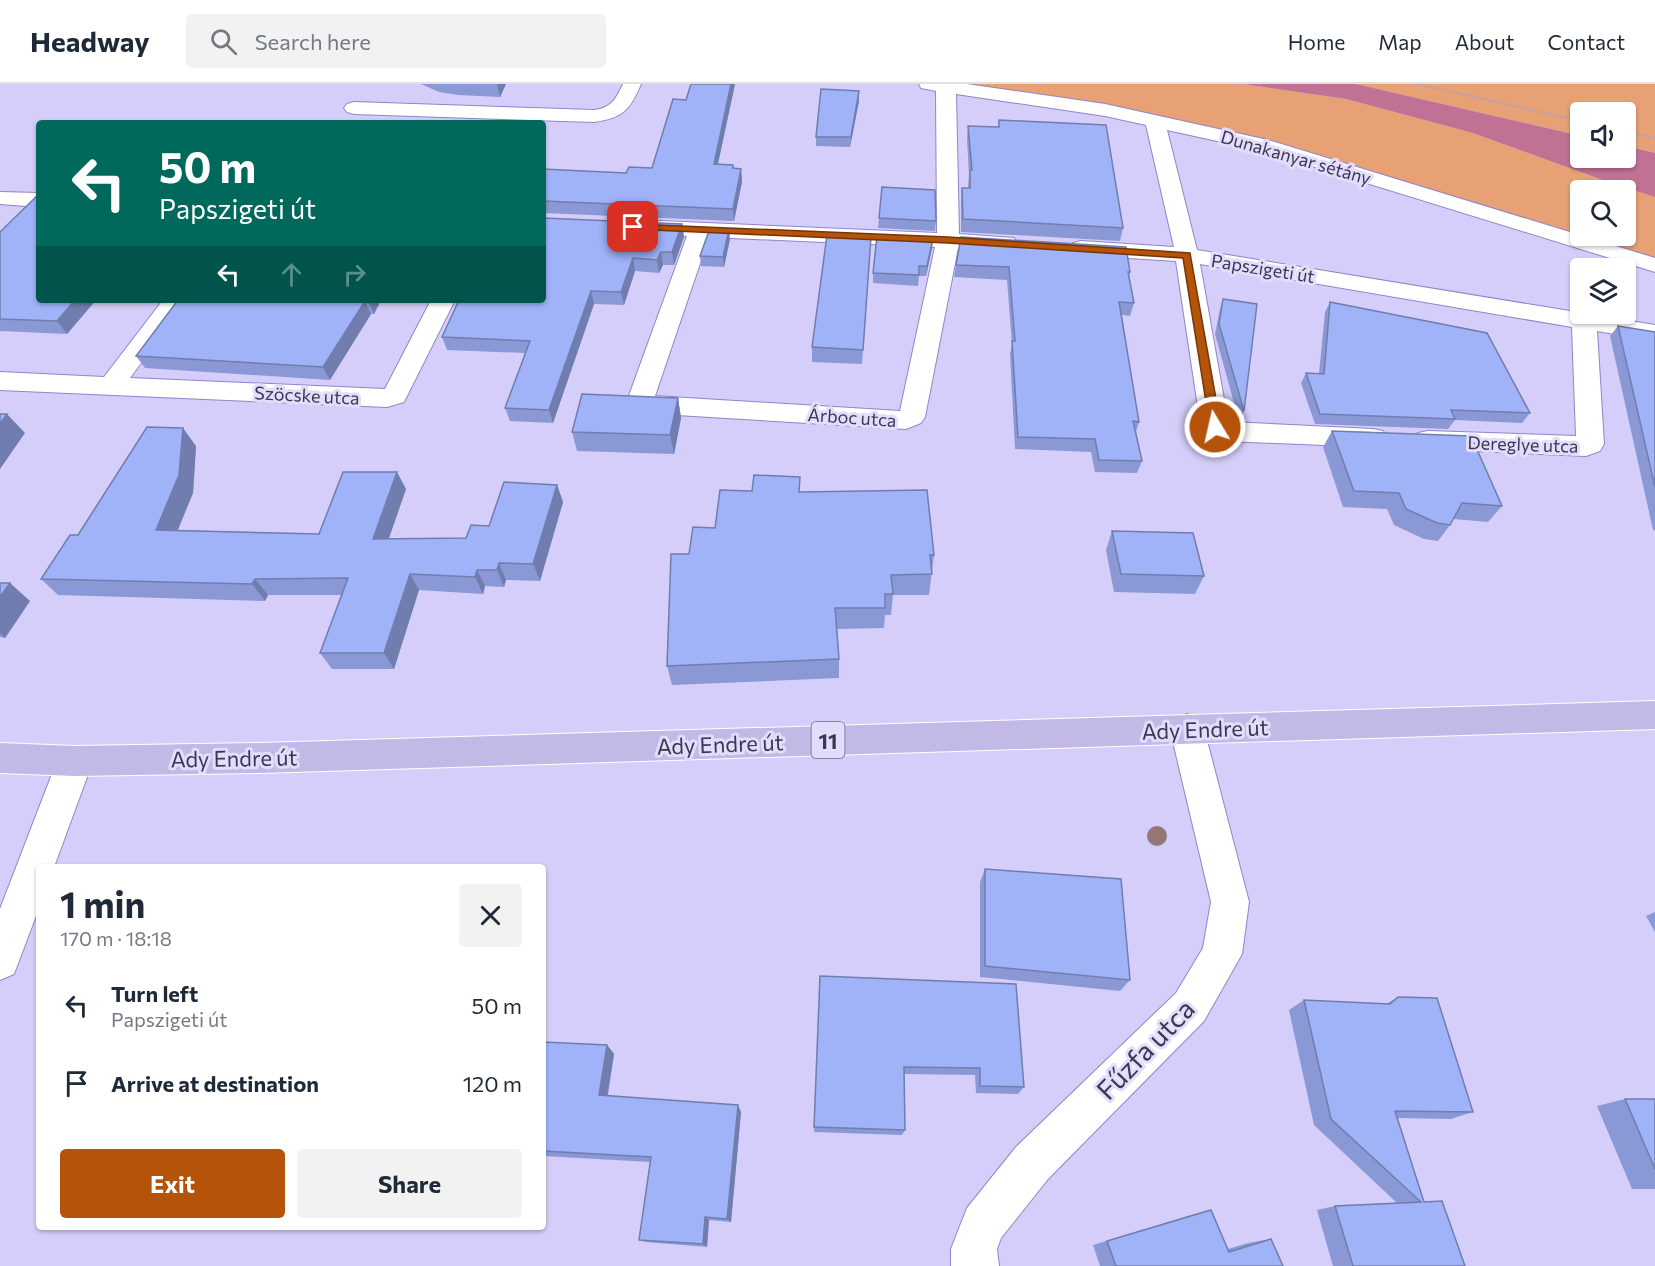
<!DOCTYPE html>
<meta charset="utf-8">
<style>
body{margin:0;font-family:Commissioner,sans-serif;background:#f2f2f3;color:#1f2937;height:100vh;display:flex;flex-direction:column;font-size:22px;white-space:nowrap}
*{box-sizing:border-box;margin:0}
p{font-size:20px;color:#747a83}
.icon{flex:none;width:33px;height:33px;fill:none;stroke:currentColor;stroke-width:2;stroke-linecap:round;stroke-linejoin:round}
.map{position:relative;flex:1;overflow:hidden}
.panel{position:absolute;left:36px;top:780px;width:510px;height:366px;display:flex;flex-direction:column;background:#fff;border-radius:6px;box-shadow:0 2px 4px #0004}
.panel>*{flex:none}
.banner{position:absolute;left:36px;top:36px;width:510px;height:183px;border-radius:6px;box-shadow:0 2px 4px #0004;background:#00695c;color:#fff;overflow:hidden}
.tools{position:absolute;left:1570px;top:18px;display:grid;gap:12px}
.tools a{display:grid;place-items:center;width:66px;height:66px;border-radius:6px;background:#fff;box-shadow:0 2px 4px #0004;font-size:30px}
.pin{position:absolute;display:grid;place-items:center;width:51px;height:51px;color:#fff;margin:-26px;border-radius:12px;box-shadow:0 3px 9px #0006}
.me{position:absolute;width:66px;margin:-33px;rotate:351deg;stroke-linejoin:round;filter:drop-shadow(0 0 4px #0008)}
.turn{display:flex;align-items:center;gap:21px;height:126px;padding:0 24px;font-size:27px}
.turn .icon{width:78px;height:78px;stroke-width:2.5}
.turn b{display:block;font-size:42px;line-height:51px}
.lanes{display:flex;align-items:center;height:57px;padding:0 24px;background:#0003;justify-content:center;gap:30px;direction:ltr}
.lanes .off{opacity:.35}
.round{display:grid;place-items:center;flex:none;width:63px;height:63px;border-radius:6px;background:#f2f2f3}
.summary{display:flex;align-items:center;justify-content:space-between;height:102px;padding:0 24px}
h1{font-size:36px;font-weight:700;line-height:45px}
.button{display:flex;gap:12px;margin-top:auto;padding:12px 24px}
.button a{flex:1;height:69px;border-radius:6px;background:#b45309;color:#fff;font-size:24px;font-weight:700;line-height:69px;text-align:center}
.button a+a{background:#f2f2f3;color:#1f2937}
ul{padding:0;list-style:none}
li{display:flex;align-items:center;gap:18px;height:78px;padding:0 24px}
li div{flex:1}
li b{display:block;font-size:22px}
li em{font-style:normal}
header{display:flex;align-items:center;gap:36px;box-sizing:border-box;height:84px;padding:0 30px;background:#fff;border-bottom:2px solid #e0e1e3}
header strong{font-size:28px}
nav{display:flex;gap:33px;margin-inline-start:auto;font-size:21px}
.search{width:420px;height:54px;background:#f2f2f3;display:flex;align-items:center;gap:15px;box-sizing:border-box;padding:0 21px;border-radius:6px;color:#747a83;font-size:22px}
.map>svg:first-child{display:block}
</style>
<header>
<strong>Headway</strong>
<div class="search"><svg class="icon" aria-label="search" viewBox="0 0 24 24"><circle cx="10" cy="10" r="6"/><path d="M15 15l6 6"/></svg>Search here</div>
<nav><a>Home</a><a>Map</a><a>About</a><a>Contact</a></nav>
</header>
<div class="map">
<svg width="1655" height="1182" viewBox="0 0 1655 1182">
<rect width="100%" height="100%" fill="#d5cefa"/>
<path fill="#e7a174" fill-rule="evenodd" d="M958,0h285l103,15 127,34 135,49 47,15v64l-520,-147zM1581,106h45v46h-45z
M1356,0h299v69l-29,-7v-34h-45v24z"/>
<path fill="#c17194" d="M1243,0h113l225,52v22h45v-12l29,7v44l-47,-15 -135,-49 -127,-34z"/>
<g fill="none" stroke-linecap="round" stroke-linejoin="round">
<g stroke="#9284c9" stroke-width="2">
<path id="minor" d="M623,0h18c-11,26 -18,34 -47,38l-240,-8 -7,-2 -3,-4 3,-4 7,-2 240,8c17,-2 22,-11 29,-26z
M919,0h48l138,20 163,36 387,118v14l-392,-121 -96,-21 30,120 458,75v16l-58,-10 7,113 -4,7 -14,5 -158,-7 -10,-2 -4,-7 4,-7 10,-2 148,5 -4,-109 -372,-63 28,158 145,7 10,2 4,7 -4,7 -10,2 -149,-6c-10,-3 -17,-5 -23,-14l-25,-166 -95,-6 -8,-2 -3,-5 3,-5 8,-2 93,6 -28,-122 -41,-9 -149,-22 3,140 55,4 3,5 -3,5 -8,2 -48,-2 -33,169 -4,6 -15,6 -263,-16 -9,-3 -7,-9 60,-165 -57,-4 -3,-5 3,-5 8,-2 299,13 -1,-142 -15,-3zM709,153l226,10 -35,164 -245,-15z
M0,108l39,1v14l-39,-3z
M163,216h24l-57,78 255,11 46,-89h24l-51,102 -17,5 -387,-17v-18l104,5z
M1187,630l12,5 5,10 45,173 -7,52 -38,67 -156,158 -47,59 -4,11 2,17h-48v-17l16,-41 49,-61 160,-154 27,-45 8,-46 -41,-173 5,-10z
M75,662l12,4 6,11 -39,106h-15v41l-25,66 -14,6v-71l57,-148 6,-11z"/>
</g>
<g stroke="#fff" stroke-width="2">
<path id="major" d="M1655,617v28l-1394,44 -186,3 -75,-3v-30l75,3 186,-3z"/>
</g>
<path stroke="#a69fc7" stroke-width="2" stroke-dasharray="2 2" stroke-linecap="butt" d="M1417,0l164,37
M1626,47l29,7"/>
<use href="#minor" fill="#fff" fill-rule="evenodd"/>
<use href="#major" fill="#c2b9e7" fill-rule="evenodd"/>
</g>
<circle fill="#947776" cx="1157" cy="752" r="10"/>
<path fill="#8a99d5" d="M421,0h85l-6,13 -42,-2 -19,-3z
M691,0h44l-17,80 15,1 1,3 7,1 1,13 -8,39 -191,-8v-44l83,4 26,-5 34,-68z
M859,7v10l-9,46 -34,-1v-9z
M999,36l124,108 -3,13 -159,-9v-31l1,-13h6l1,-14 -2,-35 1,-13 30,1z
M879,134l57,3 -1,10 -57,-3z
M682,140l2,13 -10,28h-11l-4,8 -24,-2 -11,34 -30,-1 -41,119 -43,-2 -5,-13 20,-55 -78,-3 -5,-13z
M0,148l39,68h57l-29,34 -67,-3z
M871,153l-9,127 -50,-2v-15z
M933,154l-1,10 -6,28h-7l-1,10 -45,-3v-10z
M730,155l-6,28 -23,-1 -1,-10z
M956,181l174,7 -1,5 5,26 -4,13 -8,-1 17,107 -3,10 6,29 -5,12 -42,-1 -4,-20 -76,-3 -5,-95 2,-10 -5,-64 -53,-3z
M1223,215l21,112 -5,10 -24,-87 5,-25z
M178,216h203l-7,14h-3l-41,66 -185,-12 -9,-12z
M1330,218l200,111 -8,10 -67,-3 -7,9 -133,-5 -14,-41 5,-10h13l6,-61z
M1618,242l37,6v198h-2l-43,-194z
M678,314l3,20 -7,36 -97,-3 -5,-19z
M1332,347l170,75 -14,16 -35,-3 -3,6 -12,16 -14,-2 -30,-14 -7,-16 -44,-2 -20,-60z
M196,362l-3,47 -16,37 142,4 87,-45 -17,49h77l23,-12 68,-41 6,17 -23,79 -34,-1 -2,7 -19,-1 -2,8 -64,-4 -25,79h-62l-12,-16 22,-58h-74l-3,6 -207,-6 -17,-16 37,-44z
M801,408l133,63 -5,40h-36l-2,20h-6l-1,13 -47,1 2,30v19l-167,7 -5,-19 22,-112 26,-26z
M1112,447l92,45 -9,18 -81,-2 -8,-42z
M0,499l30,18 -25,37 -5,-1z
M985,785l145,111 -10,11 -140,-14v-95z
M1655,828v20l-9,-16z
M820,892l204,111 -6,7 -42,-1 -1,-18 -71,-1 1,56 -3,5 -88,-3z
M1398,913l75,115 -22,7 -54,-1 27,84 41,64h-132l-16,-56 18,-4 62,-3 -83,-78 -25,-115 15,-10 82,4z
M543,958l64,3 7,9 -6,41 133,17 -10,110 -22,-2 -2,27 -61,-5 -7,-2 11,-78 -107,-6z
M1625,1015h30v90h-23l-35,-83z
M1211,1126l17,39 20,-6 23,-4 12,27h-183l-7,-21 98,-30z"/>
<path fill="#707dae" d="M497,0h9l-6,13z
M731,0h4l-20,93 -1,-13z
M859,7v10l-9,46 1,-10z
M741,85l1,13 -8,39 -1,-12z
M682,140l2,13 -10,28 -2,-13z
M729,145l1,10 -6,28 -1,-10z
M933,154l-1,10 -6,28 1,-10z
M661,168l2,13 -4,8 -2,-13z
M633,174l2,13 -11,34 -3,-13z
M591,207l3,13 -41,119 -4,-13z
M75,216h21l-29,34 -10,-13z
M368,216h13l-7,14 -6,-13z
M365,217l6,13 -41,66 -7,-13z
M678,314l3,20 -7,36 -4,-19z
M7,330l18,19 -25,36v-45z
M183,344l13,18 -3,47 -22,54 -15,-17z
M397,388l9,17 -23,66 -10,-16z
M557,401l6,17 -23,79 -7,-17z
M499,479l7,17 -2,7 -7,-17z
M477,486l8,16 -2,8 -8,-17z
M410,490l9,16 -25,79 -10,-16z
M255,495l13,16 -3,6 -13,-17z
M10,499l20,18 -25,37 -5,-5v-36z
M607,961l7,9 -8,48 -7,-7z
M738,1021l3,7 -10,110 -4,-3z
M705,1133l4,3 -2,27 -4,-3z"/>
<path fill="#a0b2f8" stroke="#707dae" stroke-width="1.5" d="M691,0h40l-17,80 19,1v3l8,1 -8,40 -190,-8v-32l83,4 3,-6 23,1 21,-69 13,1z
M821,5l38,2 -8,46h-35z
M999,36l107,5 17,103 -160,-9 -1,-31h8v-18h2l-4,-44 31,1z
M882,103l53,3 1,31 -57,-3z
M39,110v106h36l-18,21 -57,-2v-87z
M543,134l139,6 -10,28h-11l-4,8 -24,-2 -12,34 -30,-1 -42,119 -44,-2 25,-67 -88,-4 17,-37h84z
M710,144l19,1 -6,28 -23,-1z
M827,151l44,2 -8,113 -51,-3z
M877,152l56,2 -6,28h-8v9l-46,-2z
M961,153l165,10 4,25h-2l6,31 -15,-1 20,120 -6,-1 9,40 -43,-1 -4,-21 -77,-2 -6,-96h3l-6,-74 -53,-2z
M1223,215l34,5 -13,107 -25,-87z
M178,216h190v1h-3l-42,66 -187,-11z
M1330,218l157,31 43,80 -79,-3 4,9 -135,-5 -14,-41 18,1z
M1618,242l37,6v155z
M582,310l96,4 -8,37 -98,-3z
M0,330h7l-7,10z
M147,343l36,1 -4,47 -23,55 163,4 24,-62h54l-24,67 93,-1 5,-13 18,1 15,-44 53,3 -24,79 -34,-1 -2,7h-20l-2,7 -65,-3 -26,79h-64l28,-75 -93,1 -3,5 -211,-5 29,-44h8z
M1332,347l139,5 31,70 -40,-3 -12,22 -13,-2 -31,-14 -7,-16 -45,-2z
M754,391l46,2 -1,15 128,-2 7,65h-4l2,19 -41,1 2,19h-8v14h-50l4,51 -172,7 4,-112h18l4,-27 22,1 5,-38 32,1z
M1112,447l81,2 11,43 -83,-2z
M0,499h10l-10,14z
M985,785l136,10 9,101 -145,-14z
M820,892l196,8 8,103 -44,-1v-18l-76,-1 1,63 -91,-3z
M1398,913l39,1 36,114 -78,-1 29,91 18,-1 23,65h-112l-18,-60 86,-4 -90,-83 -27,-119 86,4z
M543,958l64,3 -8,50 139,10 -11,114 -22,-2 -2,27 -64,-4 12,-83 -108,-6z
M1625,1015h30v70z
M1211,1126l18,42 42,-13 12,27h-167l-9,-25z"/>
<path fill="#b45309" stroke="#753606" stroke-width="1.5" d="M633,140l315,13 242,16 31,174 -6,4 -5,-4 -27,-169 -235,-15 -318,-14 -2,-2z"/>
<g text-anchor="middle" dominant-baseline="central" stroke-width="6" stroke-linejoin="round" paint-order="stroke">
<g font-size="18" fill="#3c3653" stroke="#e2ddfb">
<text transform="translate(1296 73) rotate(16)">Dunakanyar sétány</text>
<text transform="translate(1263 184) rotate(9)">Papszigeti út</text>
<text transform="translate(307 311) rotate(3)">Szöcske utca</text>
<text transform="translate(852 333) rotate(4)">Árboc utca</text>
<text transform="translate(1523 360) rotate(2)">Dereglye utca</text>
</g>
<rect fill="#e2ddfb" stroke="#6e6885" stroke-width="1.5" x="811.5" y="638" width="33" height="36" rx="4.5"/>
<g font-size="21" font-weight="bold" fill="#3c3653">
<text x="828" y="656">11</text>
</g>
<g font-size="22" fill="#3c3653" stroke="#e2ddfb">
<text transform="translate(1205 645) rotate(-2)">Ady Endre út</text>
<text transform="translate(720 660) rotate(-2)">Ady Endre út</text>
<text transform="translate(234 674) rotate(-1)">Ady Endre út</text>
</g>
<g font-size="27" fill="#3c3653" stroke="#e2ddfb">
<text transform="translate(1145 965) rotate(-46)">Fűzfa utca</text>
</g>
</g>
</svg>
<div class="tools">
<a><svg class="icon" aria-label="sound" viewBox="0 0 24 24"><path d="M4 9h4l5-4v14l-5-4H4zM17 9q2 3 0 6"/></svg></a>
<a><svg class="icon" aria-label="search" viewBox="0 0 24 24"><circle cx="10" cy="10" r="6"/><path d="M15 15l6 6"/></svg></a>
<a><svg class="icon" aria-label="layers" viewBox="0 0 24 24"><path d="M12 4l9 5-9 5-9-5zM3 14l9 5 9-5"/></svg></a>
</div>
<div class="pin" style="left:633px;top:143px;background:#d93025"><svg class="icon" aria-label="arrive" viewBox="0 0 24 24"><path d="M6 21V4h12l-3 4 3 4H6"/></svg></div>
<svg class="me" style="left:1215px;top:343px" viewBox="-20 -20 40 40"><circle r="17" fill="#b45309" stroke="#fff" stroke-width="3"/><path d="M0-11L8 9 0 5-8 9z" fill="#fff"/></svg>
<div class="banner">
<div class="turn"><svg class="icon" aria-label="left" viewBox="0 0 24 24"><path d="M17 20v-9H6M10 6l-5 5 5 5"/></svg><div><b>50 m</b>Papszigeti út</div></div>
<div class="lanes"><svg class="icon" aria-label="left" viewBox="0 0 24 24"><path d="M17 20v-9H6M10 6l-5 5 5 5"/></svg><svg class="icon off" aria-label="ahead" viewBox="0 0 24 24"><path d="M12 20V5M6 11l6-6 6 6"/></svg><svg class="icon off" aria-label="right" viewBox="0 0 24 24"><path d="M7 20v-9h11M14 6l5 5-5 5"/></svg></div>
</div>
<section class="panel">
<div class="summary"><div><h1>1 min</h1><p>170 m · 18:18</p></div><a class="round"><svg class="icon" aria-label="close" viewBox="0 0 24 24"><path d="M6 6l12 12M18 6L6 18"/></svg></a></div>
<ul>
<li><svg class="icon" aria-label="left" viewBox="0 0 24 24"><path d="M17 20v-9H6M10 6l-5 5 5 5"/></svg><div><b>Turn left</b><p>Papszigeti út</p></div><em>50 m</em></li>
<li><svg class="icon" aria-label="arrive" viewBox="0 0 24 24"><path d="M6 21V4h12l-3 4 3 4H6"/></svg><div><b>Arrive at destination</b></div><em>120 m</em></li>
</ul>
<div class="button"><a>Exit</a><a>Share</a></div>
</section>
</div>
